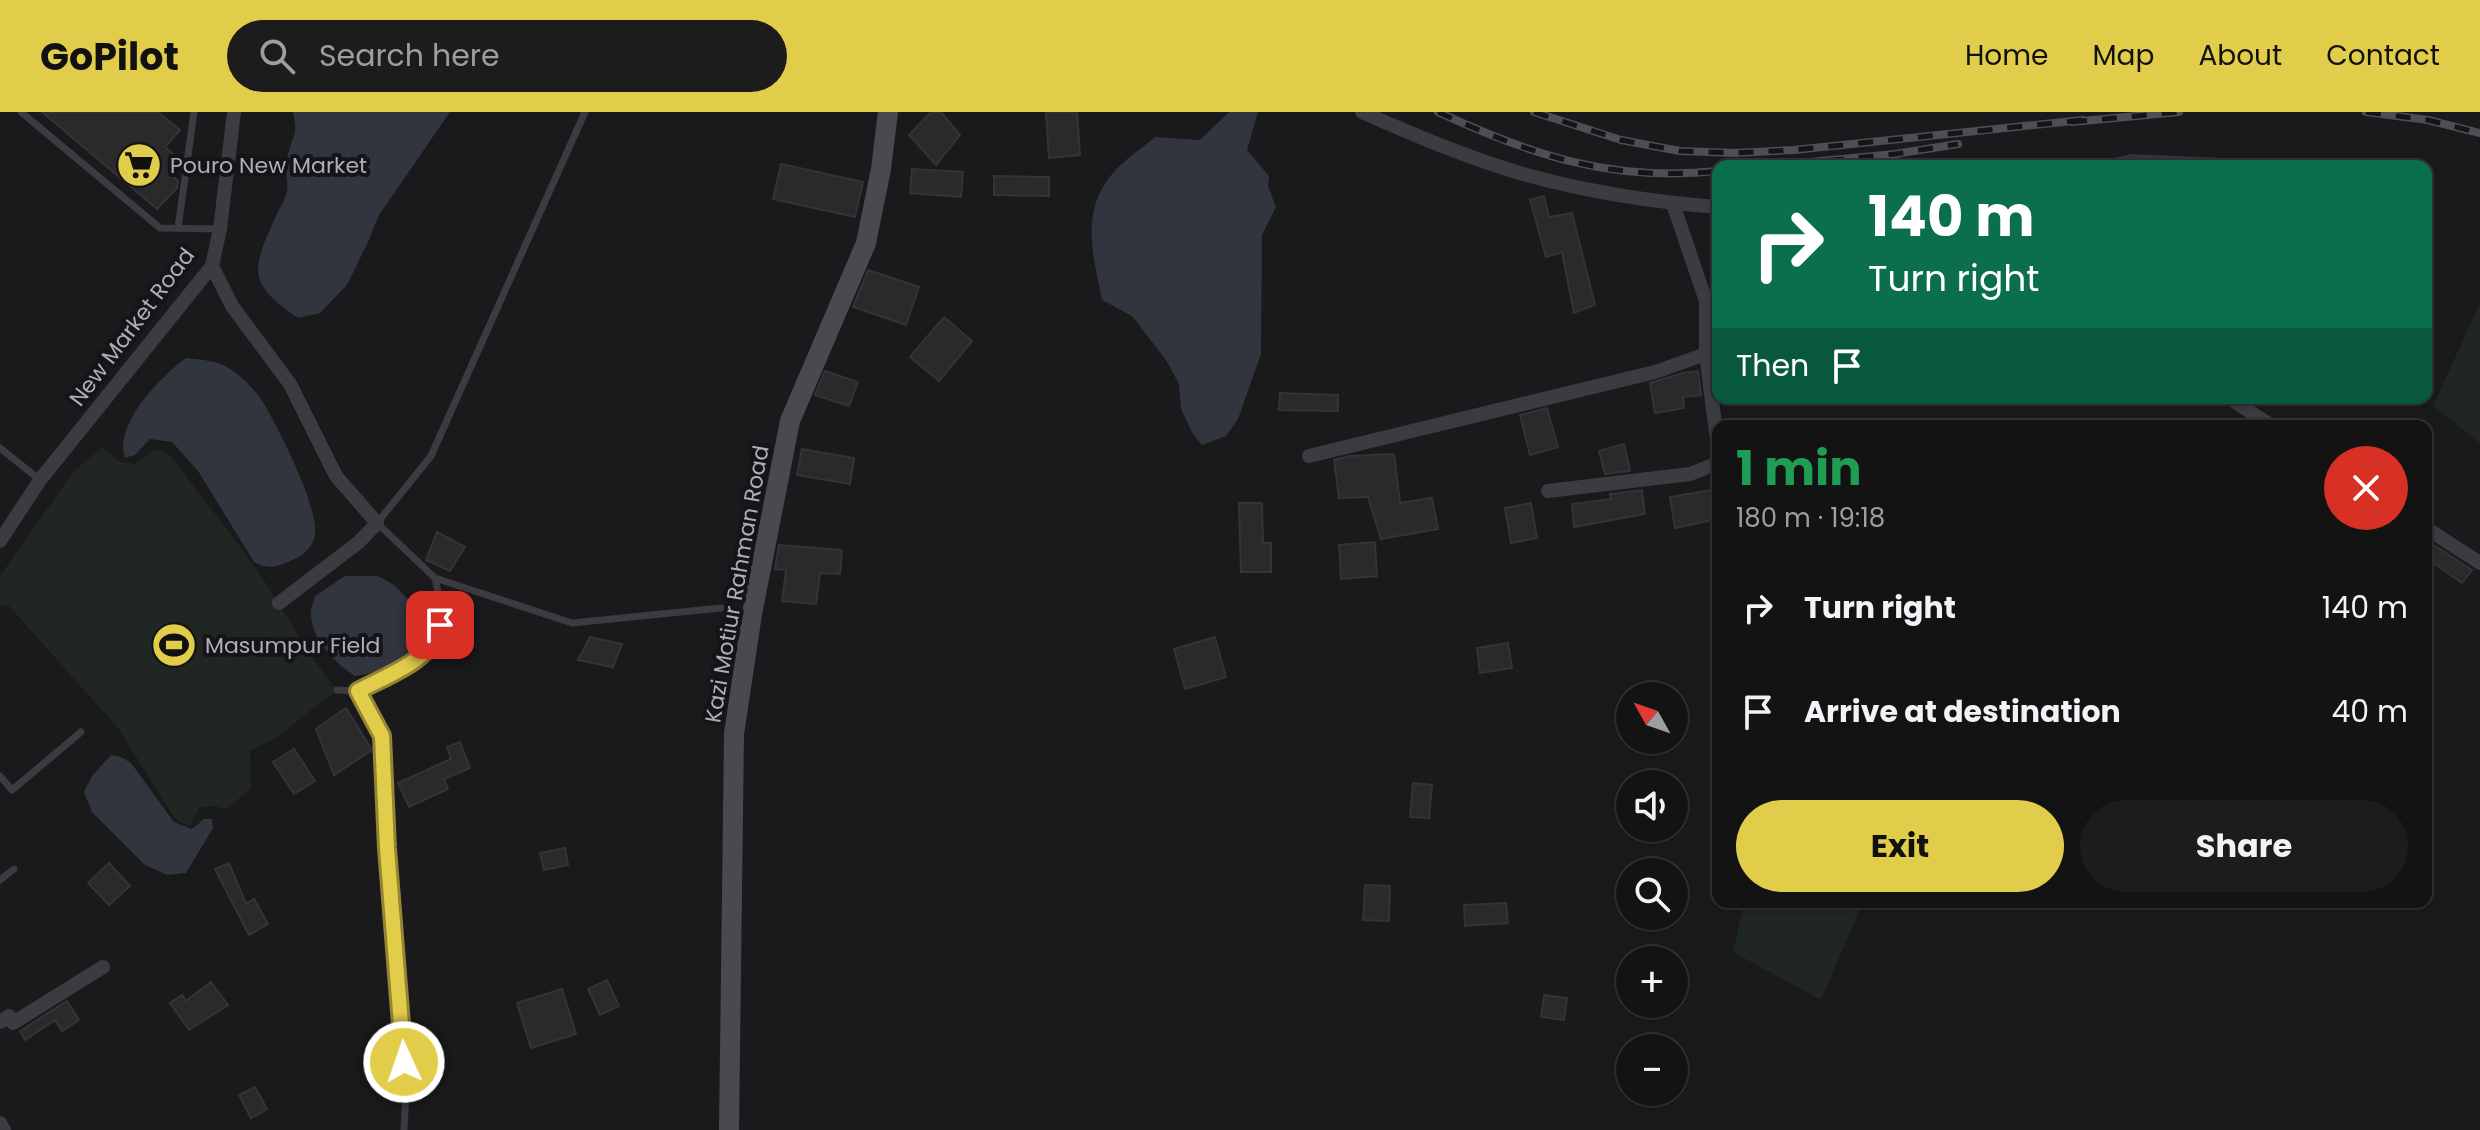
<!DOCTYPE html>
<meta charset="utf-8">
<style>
body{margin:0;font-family:Poppins,sans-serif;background:#1d1c1d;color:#f1f3f6;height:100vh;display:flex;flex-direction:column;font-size:30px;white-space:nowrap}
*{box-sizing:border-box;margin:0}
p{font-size:26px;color:#9d9ea0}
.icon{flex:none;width:44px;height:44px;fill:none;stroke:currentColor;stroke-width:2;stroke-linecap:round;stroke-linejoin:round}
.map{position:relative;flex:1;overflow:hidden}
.drawer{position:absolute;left:1712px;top:308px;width:720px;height:488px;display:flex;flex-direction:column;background:#141314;border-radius:16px;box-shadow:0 2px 6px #0004,0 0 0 2px #333234}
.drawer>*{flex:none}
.banner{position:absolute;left:1712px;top:48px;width:720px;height:244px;border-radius:16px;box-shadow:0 2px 6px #0004,0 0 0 2px #333234;background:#0b6e4f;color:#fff;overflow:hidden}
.needle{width:52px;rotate:310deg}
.fabs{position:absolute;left:1616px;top:570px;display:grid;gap:16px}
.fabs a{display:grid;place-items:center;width:72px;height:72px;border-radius:50%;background:#141314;box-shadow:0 2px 6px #0004,0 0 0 2px #333234;font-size:40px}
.pin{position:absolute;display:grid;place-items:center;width:68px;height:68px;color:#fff;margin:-34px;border-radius:16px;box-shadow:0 4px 12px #0006}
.me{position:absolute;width:88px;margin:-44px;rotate:357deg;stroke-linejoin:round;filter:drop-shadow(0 0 6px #0008)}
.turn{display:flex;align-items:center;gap:28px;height:168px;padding:0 24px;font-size:36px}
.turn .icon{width:104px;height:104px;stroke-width:2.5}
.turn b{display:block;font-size:56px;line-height:68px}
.then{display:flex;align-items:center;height:76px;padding:0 24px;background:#0003;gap:16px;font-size:30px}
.round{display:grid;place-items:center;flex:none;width:84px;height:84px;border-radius:42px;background:#1d1c1d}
.overview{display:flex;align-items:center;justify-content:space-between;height:136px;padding:0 24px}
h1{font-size:48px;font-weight:700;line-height:60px;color:#1e9e55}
.primary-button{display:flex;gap:16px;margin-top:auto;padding:16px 24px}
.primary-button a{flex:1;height:92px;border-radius:48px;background:#e2cd4b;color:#111;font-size:32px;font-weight:700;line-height:92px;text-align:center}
.primary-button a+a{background:#1d1c1d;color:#f1f3f6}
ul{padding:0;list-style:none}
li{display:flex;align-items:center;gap:24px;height:104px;padding:0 24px}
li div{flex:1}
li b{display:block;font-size:30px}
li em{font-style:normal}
header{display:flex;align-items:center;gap:48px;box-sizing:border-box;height:112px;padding:0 40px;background:#e2cd4b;color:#111}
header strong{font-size:38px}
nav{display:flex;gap:44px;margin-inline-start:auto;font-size:28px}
.search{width:560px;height:72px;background:#1d1c1d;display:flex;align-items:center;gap:20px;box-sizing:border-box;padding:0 28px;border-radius:44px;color:#9d9ea0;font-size:30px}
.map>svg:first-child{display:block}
</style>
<header>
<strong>GoPilot</strong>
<div class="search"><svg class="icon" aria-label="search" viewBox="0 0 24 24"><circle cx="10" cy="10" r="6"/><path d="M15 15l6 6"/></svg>Search here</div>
<nav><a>Home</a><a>Map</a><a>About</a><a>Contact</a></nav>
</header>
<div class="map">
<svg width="2480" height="1018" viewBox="0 0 2480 1018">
<rect width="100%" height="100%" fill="#1a191b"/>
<path fill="#202622" d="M2480,191v140l-47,-37z
M102,335l18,15 15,2 20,-15 12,3 7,8c28,38 58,74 85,113 27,39 48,81 78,117l-60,47 -27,14 1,38 -25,20 -12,-3 -15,2 -9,18 -14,-6 -58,-92 -110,-123 -8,1v-30l73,-104z
M1744,790h119l-42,98 -88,-48z"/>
<path fill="#30353e" d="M293,0h157l-71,103 -11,27 -21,43 -27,28 -22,5c-54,-36 -45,-51 -21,-104 3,-7 9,-16 10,-23 2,-12 -4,-21 1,-37 6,-22 10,-18 5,-42z
M1229,0h29l-11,38 22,26 -1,10 8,21 -14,28 -1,119 -23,65 -12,17 -24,9 -9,-11 -12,-25 -2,-25 -13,-24 -34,-44 -30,-16c-9,-45 -22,-88 10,-126 12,-14 30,-26 43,-37l45,3z
M2130,42l118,5 8,7h-170z
M186,246c16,2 33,2 47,13 10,7 23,20 30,31 14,24 60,111 51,137 -4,12 -15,19 -26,23 -13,6 -22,7 -34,0l-56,-91 -26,-29 -22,-3 -15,16 -10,3c-12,-33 36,-82 61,-100z
M345,464h33l16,9 20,20 9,20v18c-19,20 -41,29 -68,33 -19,-12 -43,-36 -44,-61 -1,-6 3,-13 4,-19z
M111,643l10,2 10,6 43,59 18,7 12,-10h8l1,9 -27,45 -19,2 -22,-10 -53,-53 -8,-20 8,-16z"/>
<path fill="#2a2a2c" stroke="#343437" stroke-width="2" d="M42,0h116l22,18 -15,17 14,12 -11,12 10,10 -1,7 -20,21z
M931,0h10l19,23 -24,30 -27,-30z
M1046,0h31l3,43 -31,3z
M781,52l82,18 -8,35 -82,-18z
M912,57l51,3 -2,25 -51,-4z
M994,64l55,1v19l-55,-1z
M1544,84l5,21 23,-4 23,92 -21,8 -12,-61 -16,5 -16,-57z
M868,158l51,17 -13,38 -53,-18z
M944,205l28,24 -33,40 -29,-24z
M825,259l33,11 -9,24 -34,-11z
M1698,259l3,24 -18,2 1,11 -29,5 -5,-30 33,-10z
M1280,281l58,2v16l-59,-1z
M1547,296l11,39 -28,8 -10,-40z
M1624,332l6,27 -25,3 -6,-23z
M802,337l52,9 -4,26 -53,-9z
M1394,342l6,49 32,-5 6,31 -57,10 -13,-42 -29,1 -5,-38 16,-4z
M1718,377v30l-43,9 -5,-31z
M1642,378l3,24 -71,13 -2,-23 39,-5 -1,-5z
M1239,391h23l1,40h8v29h-30z
M1531,391l6,35 -26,5 -6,-35z
M437,420l28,15 -15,24 -24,-11z
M2426,428l46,30 -10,13 -36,-25z
M1375,430l2,34 -36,3 -2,-34z
M779,433l63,5 -2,24 -20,-1 -4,31 -34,-3 4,-31 -11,-1z
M590,525l32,7 -9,23 -35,-7z
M1215,525l11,40 -41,12 -11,-40z
M1508,531l4,25 -32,5 -3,-25z
M346,596l26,42 -38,25 -18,-46z
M460,630l10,26 -26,11 4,10 -39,18 -11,-24 53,-24 -4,-12z
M294,637l21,32 -21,13 -21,-32z
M1413,671l19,2 -3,33 -19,-1z
M565,736l3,17 -24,5 -4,-17z
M109,751l21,23 -21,19 -21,-22z
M229,751l17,41 8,-5 14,25 -19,11 -34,-66z
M1365,773l25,1 -1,35 -26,-1z
M1506,791l2,20 -43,3 -1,-21z
M607,868l12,26 -19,9 -12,-26z
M211,870l17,23 -39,25 -19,-27 12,-8 4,6z
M562,877l14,45 -45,14 -14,-45z
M1544,883l23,3 -3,22 -23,-3z
M67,889l12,19 -17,11 -7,-11 -30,20 -5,-9z
M255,975l12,22 -16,9 -12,-23z"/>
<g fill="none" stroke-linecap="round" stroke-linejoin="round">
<path stroke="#3b3b40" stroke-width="7" d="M21,0l139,116 60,1
M585,0l-154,344 -54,67 58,55 137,45 149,-15
M178,116l16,-116
M0,336l40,32
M337,578l21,1
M0,664l12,14 69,-58
M0,768l14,-11
M404,1018l2,-41 -7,-111 -12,-130 -5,-112 -24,-45c22,-13 72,-32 81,-57 6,-17 0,-38 -4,-56"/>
<path stroke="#3b3b40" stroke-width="14" d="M1362,0c52,23 106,46 161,62 64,18 129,28 195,33
M212,154l20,40 58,78 46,92 41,47 -18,19 -80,61
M1706,242l12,94
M2229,286l43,28
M1309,344l346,-84 51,-18v-53l-33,-97
M1548,379l142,-17 28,-11
M2426,416l54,35
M0,429l40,-61 172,-214 8,-37 14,-117
M0,910l9,-6 4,7 90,-56
M0,1011l4,7"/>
<path stroke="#494950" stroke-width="20" d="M729,1018l5,-396 18,-120 38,-193 76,-178 15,-74 7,-57"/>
<g stroke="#4e4e55" stroke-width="8">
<path id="rail" d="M1438,0c96,44 174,70 280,59
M1534,0l87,28 59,11 55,2 59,-3 289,-30
M2366,0l62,8 52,13
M2072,10l107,-10
M1769,54l126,-12 63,-10"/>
</g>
<use href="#rail" stroke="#151416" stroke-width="5" stroke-dasharray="15" stroke-linecap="butt"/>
</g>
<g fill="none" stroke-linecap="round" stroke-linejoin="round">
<g stroke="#938531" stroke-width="20">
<path id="route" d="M404,950l-17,-214 -5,-112 -24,-45c29,-16 75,-30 82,-66"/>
</g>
<use href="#route" stroke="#e2cd4b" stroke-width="14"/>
</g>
<defs>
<g id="supermarket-disc" transform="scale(2.3)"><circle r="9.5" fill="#e2cd4b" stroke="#151416"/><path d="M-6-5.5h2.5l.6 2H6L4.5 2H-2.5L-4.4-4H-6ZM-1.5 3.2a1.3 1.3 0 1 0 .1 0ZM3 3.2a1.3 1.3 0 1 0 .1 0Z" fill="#111"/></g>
<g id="stadium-disc" transform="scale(2.3)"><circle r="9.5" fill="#e2cd4b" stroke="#151416"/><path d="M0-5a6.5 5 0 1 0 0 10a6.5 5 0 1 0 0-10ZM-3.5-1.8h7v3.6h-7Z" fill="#111"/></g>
</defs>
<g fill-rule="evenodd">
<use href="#supermarket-disc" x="139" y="53"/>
<use href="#stadium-disc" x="174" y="533"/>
</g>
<g text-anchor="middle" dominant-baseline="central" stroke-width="8" stroke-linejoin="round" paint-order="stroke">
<g font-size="22" fill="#adaeba" stroke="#151416" text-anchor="start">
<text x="170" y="53">Pouro New Market</text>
<text x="205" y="533">Masumpur Field</text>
</g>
<g font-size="22" fill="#adaeba" stroke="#151416">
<text transform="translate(132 215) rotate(-53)">New Market Road</text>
<text transform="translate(737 472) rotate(-80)">Kazi Motiur Rahman Road</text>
</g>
</g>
</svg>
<div class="fabs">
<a><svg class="needle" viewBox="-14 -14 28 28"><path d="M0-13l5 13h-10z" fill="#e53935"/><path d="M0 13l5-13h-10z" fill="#9d9ea0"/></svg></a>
<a><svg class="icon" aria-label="sound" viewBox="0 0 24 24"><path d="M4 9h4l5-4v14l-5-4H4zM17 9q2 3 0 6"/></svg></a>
<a><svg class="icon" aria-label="search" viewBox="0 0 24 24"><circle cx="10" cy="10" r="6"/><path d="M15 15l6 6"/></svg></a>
<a>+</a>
<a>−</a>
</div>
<div class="pin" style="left:440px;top:513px;background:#d93025"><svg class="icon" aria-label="arrive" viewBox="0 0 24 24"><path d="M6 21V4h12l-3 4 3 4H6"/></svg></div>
<svg class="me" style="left:404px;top:950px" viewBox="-20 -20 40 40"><circle r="17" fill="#e2cd4b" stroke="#fff" stroke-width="3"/><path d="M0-11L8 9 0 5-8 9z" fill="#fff"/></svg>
<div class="banner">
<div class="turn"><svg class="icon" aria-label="right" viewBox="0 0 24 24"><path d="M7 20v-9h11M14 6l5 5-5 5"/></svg><div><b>140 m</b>Turn right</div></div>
<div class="then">Then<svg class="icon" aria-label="arrive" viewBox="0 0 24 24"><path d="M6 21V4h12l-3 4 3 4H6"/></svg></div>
</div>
<section class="drawer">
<div class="overview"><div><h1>1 min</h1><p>180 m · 19:18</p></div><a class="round" style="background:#d93025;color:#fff"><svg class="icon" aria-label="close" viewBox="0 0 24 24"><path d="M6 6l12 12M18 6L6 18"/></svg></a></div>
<ul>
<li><svg class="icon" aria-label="right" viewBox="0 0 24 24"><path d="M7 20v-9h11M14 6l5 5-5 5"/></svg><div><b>Turn right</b></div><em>140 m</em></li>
<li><svg class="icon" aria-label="arrive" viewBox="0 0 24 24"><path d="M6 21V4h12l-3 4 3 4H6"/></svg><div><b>Arrive at destination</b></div><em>40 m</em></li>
</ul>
<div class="primary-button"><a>Exit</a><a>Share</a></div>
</section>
</div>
